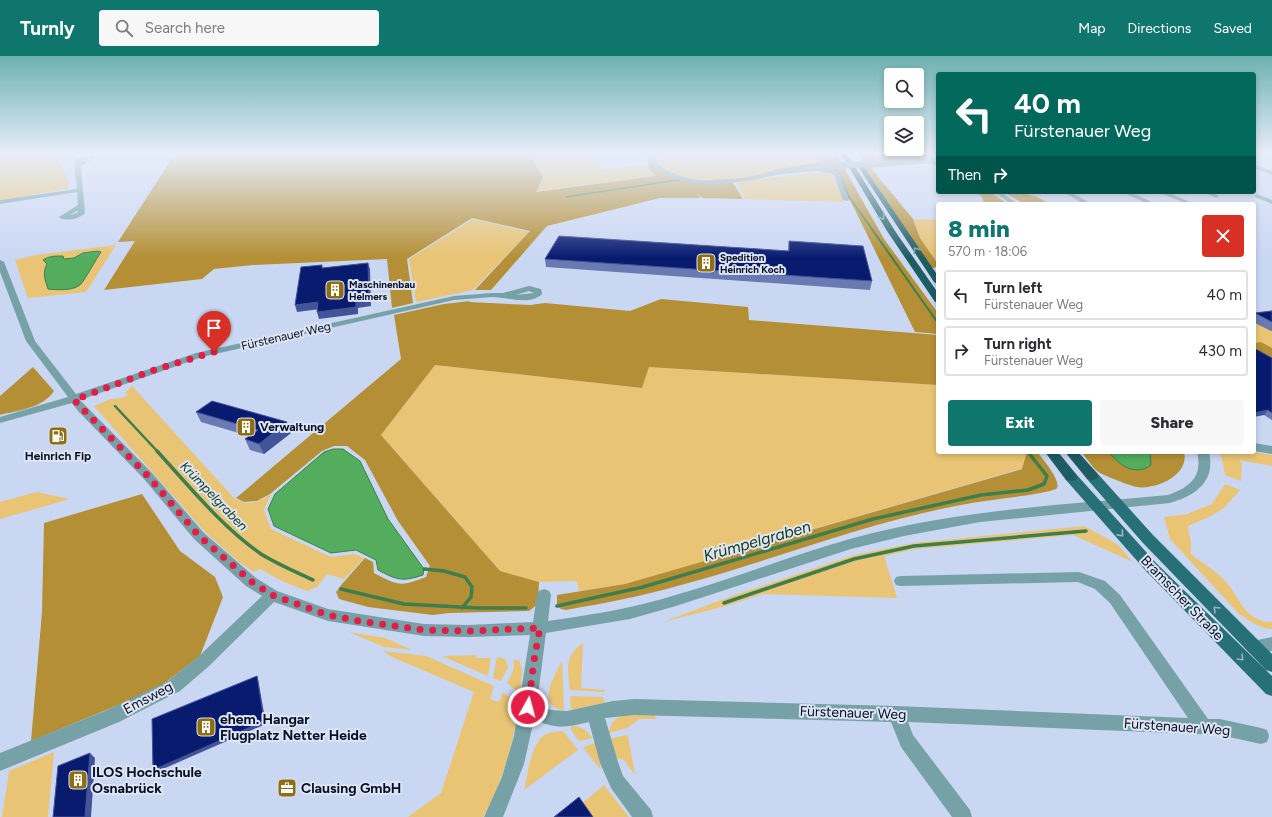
<!DOCTYPE html>
<meta charset="utf-8">
<style>
body{margin:0;font-family:Figtree,sans-serif;background:#f7f7f7;color:#2b2b33;height:100vh;display:flex;flex-direction:column;font-size:15px;white-space:nowrap}
*{box-sizing:border-box;margin:0}
p{font-size:13px;color:#7c7c81}
.icon{flex:none;width:22px;height:22px;fill:none;stroke:currentColor;stroke-width:2;stroke-linecap:round;stroke-linejoin:round}
.map{position:relative;flex:1;overflow:hidden}
.panel{position:absolute;left:936px;top:146px;width:320px;height:252px;display:flex;flex-direction:column;background:#fff;border-radius:4px;box-shadow:0 2px 6px #0003}
.panel>*{flex:none}
.guide{position:absolute;left:936px;top:16px;width:320px;height:122px;border-radius:4px;box-shadow:0 2px 6px #0003;background:#00695c;color:#fff;overflow:hidden}
.tools{position:absolute;left:884px;top:12px;display:grid;gap:8px}
.tools a{display:grid;place-items:center;width:40px;height:40px;border-radius:4px;background:#fff;box-shadow:0 2px 6px #0003;font-size:20px}
.pin{position:absolute;display:grid;place-items:center;width:34px;height:34px;color:#fff;margin:-41px -17px;border-radius:50% 50% 50% 0;rotate:-45deg;box-shadow:0 0 4px #0007}
.pin .icon{rotate:45deg}
.me{position:absolute;width:44px;margin:-22px;rotate:7deg;stroke-linejoin:round;filter:drop-shadow(0 0 3px #0008)}
.turn{display:flex;align-items:center;gap:14px;height:84px;padding:0 12px;font-size:18px}
.turn .icon{width:52px;height:52px;stroke-width:2.5}
.turn b{display:block;font-size:28px;line-height:34px}
.then{display:flex;align-items:center;height:38px;padding:0 12px;background:#0003;gap:8px;font-size:15px}
.round{display:grid;place-items:center;flex:none;width:42px;height:42px;border-radius:4px;background:#f7f7f7}
.head{display:flex;align-items:center;justify-content:space-between;height:68px;padding:0 12px}
h1{font-size:24px;font-weight:800;line-height:30px;color:#0f766e}
.primary-button{display:flex;gap:8px;margin-top:auto;padding:8px 12px}
.primary-button a{flex:1;height:46px;border-radius:4px;background:#0f766e;color:#fff;font-size:16px;font-weight:800;line-height:46px;text-align:center}
.primary-button a+a{background:#f7f7f7;color:#2b2b33}
ul{padding:0;list-style:none}
li{display:flex;align-items:center;gap:12px;height:50px;margin:0 8px 6px;padding:0 4px;border:2px solid #e1e1e2;border-radius:4px}
li div{flex:1}
li b{display:block;font-size:15px}
li em{font-style:normal}
header{display:flex;align-items:center;gap:24px;box-sizing:border-box;height:56px;padding:0 20px;background:#0f766e;color:#fff}
header strong{font-size:19px}
nav{display:flex;gap:22px;margin-inline-start:auto;font-size:14px}
.search{width:280px;height:36px;background:#f7f7f7;display:flex;align-items:center;gap:10px;box-sizing:border-box;padding:0 14px;border-radius:4px;color:#7c7c81;font-size:15px}
.map>svg:first-child{display:block}
</style>
<header>
<strong>Turnly</strong>
<div class="search"><svg class="icon" aria-label="search" viewBox="0 0 24 24"><circle cx="10" cy="10" r="6"/><path d="M15 15l6 6"/></svg>Search here</div>
<nav><a>Map</a><a>Directions</a><a>Saved</a></nav>
</header>
<div class="map">
<svg width="1272" height="761" viewBox="0 0 1272 761">
<rect width="100%" height="100%" fill="#cad7f3"/>
<path fill="#e8c474" d="M0,96h90l1,2 -33,5 10,22v8l-68,11z
M529,96h58l14,17 46,-4 1,4 7,7 -119,15 8,-14z
M654,96h35l16,2 2,-2h101l14,10 -45,7 -18,7 -27,5h-15l-29,-2 -12,-2 -23,-15z
M827,116l5,1 12,29 -99,-3 -9,-18z
M473,163l56,13 -56,58 -57,12 -7,-43z
M913,163l25,1v44l-18,-26z
M116,189l-30,47 -58,6 -13,-38 21,-5z
M1272,254v51l-18,-10v-38z
M435,309l207,23 7,-21 289,18v67h85l3,3 -3,13 -398,116 -46,7 -2,-10 -38,1 -39,-11 -119,-136z
M132,330l102,112c15,9 23,5 37,-4l-7,16 7,19 60,28 23,-3 10,4 -20,21 -17,-5 -10,13 -10,4 -23,-9 -24,-13 -6,3 -15,-10 -33,-29 -112,-127 17,-7 10,-1 6,-2 -1,-4z
M1218,396h36l18,3v11l-33,-6 3,4 -1,17 -16,-6 -3,-16z
M1225,428l15,6 -16,18 -13,8 -23,10 3,18v10c11,9 27,18 36,29 14,17 19,39 45,39v7c-12,0 -23,-9 -33,-15l-69,-75 -6,-22 23,-3 25,-10z
M37,436l33,7 -70,20v-17z
M1084,470l33,18 16,18 -60,-27 -157,14 -32,7 13,42 -134,-4 -37,12 -63,16 69,-26 122,-41 60,-12z
M349,576l36,6 27,12 -28,-3z
M583,587l-2,45 24,2 -1,2 -34,-2c-2,-22 -7,-32 13,-47z
M383,595l43,5 68,30 -4,13 9,3 4,-10 12,10 -4,20 5,1c-7,34 -16,64 -33,94h-75l33,-24 33,-101 -82,-35z
M476,599v3h15l-3,18 -46,-20z
M497,601l8,2 3,8 -7,14 -8,-3z
M513,604h6l3,9 -2,25 -13,-11c4,-8 9,-14 6,-23z
M562,605l2,49c-29,-3 -10,-33 -2,-49z
M570,640l33,1 2,6 -34,7z
M653,658l4,5h-18l-12,9 -18,5c2,-22 26,-19 44,-19z
M571,670c10,0 15,3 21,12l-13,3 -8,-11z
M563,675l15,19 -54,40c4,-16 6,-41 18,-53 5,-5 14,-5 21,-6z
M626,679l2,1 7,39 -11,-15 -7,-2 -7,-19z
M595,687l6,25 -1,1 -17,-22z
M54,696l-6,65h-46l7,-46z
M604,729l25,32h-40l-9,-12z"/>
<path fill="#b48f35" d="M176,96h352l15,25 -7,15 120,-16 -7,-7 -2,-11 -5,-5 27,-1 -14,3 -2,7 17,12 29,7 43,-3 21,-4 14,-5 44,-7 -13,-10h27l49,87 54,74v21l-23,-2 -65,-132 -5,-2 -8,-24 -4,-4h-7l-67,6 -27,5 11,18 -40,-1 -7,-5 5,5h-41l-113,28 -56,64h-16l55,-59 -58,-13 -65,41 6,44 -21,5 -5,-49 -134,6 -39,4 -12,10 -98,11 31,-49 -17,1z
M857,96h68l13,8v7l-6,-4 -61,5 42,51 7,19 18,26v3l-6,1 -71,-105h3z
M977,136h13l18,12h-24l-2,-7z
M1004,136c18,0 31,2 46,12h-26z
M661,243l87,8 1,13 189,15v50l-289,-18 -7,21 -207,-23 -54,70 119,136 39,11 -1,22 -9,7 -80,2 -16,2 -65,-8 -29,-8 -3,-7 6,-8 23,-26 8,4 1,11c25,13 26,14 52,4l4,-11 -32,-45 -33,-61 -18,-14h-13l-12,5 -52,43 -13,7 -13,1 -8,-4 165,-139 -7,-44 50,-11 26,-3 -1,1 61,3 15,-2 85,8z
M1261,286l11,6v11l-18,-10v-6z
M33,311l21,24c-11,17 -35,19 -54,24v-19z
M1023,396h14c5,6 24,28 20,36 -2,5 -74,13 -85,15 -100,17 -194,56 -291,82 -38,11 -76,18 -115,25l-5,-1 -4,-3v-11l68,-11 397,-115 4,-14z
M1081,396h103c6,23 -28,38 -47,35 -7,-1 -31,-11 -37,-14 -7,-4 -13,-15 -19,-21z
M142,438l38,57 35,26 8,20 -23,59 -43,33 -126,52 11,-129 2,-89z"/>
<path fill="#53ad5d" stroke="#3c7e4d" d="M97,195l4,1c-5,7 -16,28 -21,33 -8,6 -23,5 -32,4 -3,-9 -6,-16 -1,-25l-4,-4c6,-4 12,-4 20,-4l1,3 10,-1 9,-5z
M333,393h10l17,12 28,58 36,50 -1,6c-21,7 -26,5 -45,-5l-2,-10 -20,-10 -25,3 -57,-27 -6,-17 7,-15 49,-42z
M1109,396h41l1,13c-16,12 -32,0 -42,-13z"/>
<g fill="none" stroke-linecap="round" stroke-linejoin="round">
<path stroke="#3c7e4d" stroke-width="1.5" d="M825,96l6,11
M837,113l12,28 23,32
M566,141l118,-18"/>
<path stroke="#3c7e4d" stroke-width="2" d="M871,172l67,95"/>
<path stroke="#3c7e4d" stroke-width="2.5" d="M115,350l43,46"/>
<path stroke="#3c7e4d" stroke-width="3.5" d="M157,395c33,36 64,75 104,103 16,10 35,18 52,26
M424,513l20,2 21,6 7,10 -1,10 -9,11
M341,533l63,15 74,4h48
M724,547l130,-44 60,-13 172,-15
M557,550l86,-19 230,-68 108,-24 47,-5 16,-6 3,-8 -19,-24"/>
<path fill="#76a1a6" fill-rule="evenodd" d="M649,96l8,1c0,2 -2,6 -1,8 1,4 6,6 9,8 39,23 88,6 129,-1 12,-2 25,-2 37,-4l3,2 -3,2c-12,1 -24,2 -37,4 -41,6 -92,24 -131,0 -6,-3 -11,-6 -13,-12l2,-6z
M92,99l2,1v2l-13,8 4,47c-6,6 -19,9 -26,4l19,-12 -1,-13 -77,12v-4l77,-11 -3,-29zM78,154l-1,3 -7,2z
M938,103v4l-69,3 -3,-2 3,-2z
M1254,108l18,7v4l-18,-7z
M821,113h9l9,4 10,27 -1,1 -5,-1 -9,-25 -5,-2 -10,-1v-2z
M994,136h7l17,12h-7z
M1063,136h8l21,12h-8z
M1122,136h8l26,12h-8z
M1158,136h9l23,10 -5,1z
M1203,136h8l8,4 -3,2z
M1257,138l15,6v4l-17,-7 -1,-1z
M0,204l4,2 31,79 41,53 120,-41 258,-57 38,-3h11l26,-7 12,3 1,5c-12,12 -35,3 -50,3 -12,1 -25,2 -38,3l-252,57 -122,43 72,73 52,60 52,45 21,13 51,18 96,15 44,1 65,-3 4,-27 2,-4 5,-2 5,2 2,4 -3,26c27,-4 55,-8 82,-14 75,-17 146,-47 220,-68 103,-29 212,-34 318,-44 22,-8 35,-18 29,-43h12c7,30 -14,44 -39,51l-190,19 -76,14 -53,13 -175,57 -46,13 -84,14 -9,70 14,7 16,1 46,-10 21,-2 262,7 292,12 -78,-115 -15,-14 -17,-7 -177,4 -5,-1 -2,-4 2,-4 5,-1 178,-4 26,9 15,14 88,124h12l41,9 6,2 2,6 -2,6 -6,2 -41,-9 -312,-13 5,13 57,75 2,7h-20l-51,-70 -10,-25 -257,-7 -29,3 13,44 5,14 28,34 2,7h-21l-21,-29 -11,-25 -11,-41c-21,5 -34,8 -55,-3l-10,45 -21,53h-19l18,-40 12,-41 16,-101 -62,2 -44,-1 -96,-15 -54,-19 -66,65 -28,24 -61,31 -119,49v-18l107,-43 61,-29 30,-24 64,-61 -16,-10 -52,-47 -50,-60 -66,-68 -6,-8 -72,20v-6l68,-20 -42,-56 -26,-69zM529,235l5,2 -18,2z
M1254,387l18,3v8l-18,-3z
M1272,581v14l-19,3 -5,-2 -3,-5 3,-5z"/>
<path fill="#287078" fill-rule="evenodd" d="M1092,416l5,1 56,62 119,119v18l-6,-2 -123,-127 -56,-64 -1,-3 1,-3z
M1071,417l5,1 80,89 116,113v20l-6,-2 -120,-123 -80,-91 -1,-3 1,-3z"/>
<path fill="#1e5c63" fill-rule="evenodd" d="M840,96h6l49,79 43,62v10l-3,-1 -48,-71z
M860,111h4l74,109v9l-4,-3 -75,-114z
M1045,396h13l18,22 1,3 -1,3 -5,1 -5,-1z
M1065,396h13l19,21 1,3 -1,3 -5,1 -5,-1z"/>
<path stroke="#76a1a6" stroke-width="6" d="M831,110l38,-2"/>
</g>
<path fill="#6979b1" d="M789,185l83,40 -2,9 -324,-23 -1,-8 243,-8z
M1272,255v20h-1l-16,-8 -1,2v-9l1,-3z
M1272,302v62l-8,-5z
M196,356l95,21 -27,21 -14,-4 -5,-11 4,-3 -48,-14z"/>
<path fill="#425397" d="M368,207l2,6 1,37 -13,2v6l-39,5 -2,-7 39,-11z
M318,246l2,7 -23,3 -2,-7z
M1268,354l-4,5 -10,2v-4z
M287,366l4,11 -27,21 -5,-10z
M257,620l1,3 8,45 -110,48 -3,-2z
M90,697l5,5 -4,59h-6z"/>
<path fill="#081b6f" stroke="#425397" d="M559,180l230,15v-10l74,5 9,35 -327,-22z
M368,207l1,36 -13,2v6l-39,5 1,-10 -23,3 6,-38 21,-2v3z
M1272,255v11l-17,-9z
M1254,292l18,10v55l-4,-3 -14,3z
M212,345l75,21 -28,22 -14,-5 13,-9 -62,-18z
M257,620l7,45 -111,49 -1,-51z
M90,697l-5,64h-32l5,-51z
M579,741l14,20h-39z"/>
<defs><path id="oneway-chevron" d="M-2-3.5L2.5 0L-2 3.5" fill="none" stroke-width="1.6" stroke-linecap="round" stroke-linejoin="round"/></defs>
<g stroke="#7ea0aa">
<use href="#oneway-chevron" transform="translate(882 161) rotate(59)"/>
<use href="#oneway-chevron" transform="translate(916 194) rotate(-125)"/>
</g>
<g stroke="#95b6c1">
<use href="#oneway-chevron" transform="translate(1121 478) rotate(48)"/>
<use href="#oneway-chevron" transform="translate(1216 553) rotate(-134)"/>
<use href="#oneway-chevron" transform="translate(1241 602) rotate(45)"/>
</g>
<linearGradient id="sky" x2="0" y2="1"><stop stop-color="#6cb1b0"/><stop offset="0.48" stop-color="#e7edfa"/><stop offset="1" stop-color="#e7edfa" stop-opacity="0"/></linearGradient>
<rect width="1272" height="202" fill="url(#sky)"/>
<g fill="none" stroke-linecap="round" stroke-linejoin="round">
<path stroke="#e11d48" stroke-width="7" stroke-dasharray="0 12.6" d="M214,296l-60,18 -80,30 74,76 51,60 53,46 20,13 56,20 31,6 65,9 44,1 72,-3 -5,26 -7,53"/>
</g>
<defs>
<g id="building-square" transform="scale(1)"><rect x="-9" y="-9" width="18" height="18" rx="4" fill="#8f6e13" stroke="#dde4f2"/><path d="M-4-6H4V6H1V3H-1V6H-4ZM-2.5-4.3h1.7v1.8h-1.7ZM.8-4.3h1.7v1.8H.8ZM-2.5-1h1.7V.8h-1.7ZM.8-1h1.7V.8H.8Z" fill="#fff"/></g>
<g id="fuel-square" transform="scale(1)"><rect x="-9" y="-9" width="18" height="18" rx="4" fill="#8f6e13" stroke="#dde4f2"/><path d="M-5.5-6h7V0h2V4h1.3V-2.5L3-4.5l.8-.8L6-3V5H2.5V1h-1V6h-7ZM-4.2-4.7v3.2H.2V-4.7Z" fill="#fff"/></g>
<g id="office-square" transform="scale(1)"><rect x="-9" y="-9" width="18" height="18" rx="4" fill="#8f6e13" stroke="#dde4f2"/><path d="M-6-3h4V-5.5h4V-3h4V5H-6ZM-1-4.5V-3h2v-1.5ZM-6 0V1H6V0Z" fill="#fff"/></g>
</defs>
<g fill-rule="evenodd">
<use href="#building-square" x="706" y="207"/>
<use href="#building-square" x="335" y="234"/>
<use href="#building-square" x="246" y="371"/>
<use href="#fuel-square" x="58" y="380"/>
<use href="#building-square" x="206" y="671"/>
<use href="#building-square" x="78" y="724"/>
<use href="#office-square" x="287" y="732"/>
</g>
<g text-anchor="middle" dominant-baseline="central" stroke-width="4" stroke-linejoin="round" paint-order="stroke">
<g font-size="10" font-weight="bold" fill="#071029" stroke="#dde4f2" text-anchor="start">
<text x="720" y="201">Spedition<tspan x="720" dy="12">Heinrich Koch</tspan></text>
<text x="349" y="228">Maschinenbau<tspan x="349" dy="12">Helmers</tspan></text>
</g>
<g font-size="12" fill="#071029" stroke="#dde4f2">
<text transform="translate(286 280) rotate(-13)">Fürstenauer Weg</text>
</g>
<g font-size="12" font-weight="bold" fill="#071029" stroke="#dde4f2" text-anchor="start">
<text x="260" y="371">Verwaltung</text>
<text x="58" y="400" text-anchor="middle">Heinrich Fip</text>
</g>
<g font-size="13" font-style="italic" fill="#143818" stroke="#dde4f2">
<text transform="translate(214 440) rotate(46)">Krümpelgraben</text>
</g>
<g font-size="14" fill="#071029" stroke="#dde4f2">
<text transform="translate(1182 542) rotate(46)">Bramscher Straße</text>
<text transform="translate(148 642) rotate(-28)">Emsweg</text>
<text transform="translate(853 657) rotate(2)">Fürstenauer Weg</text>
<text transform="translate(1177 671) rotate(4)">Fürstenauer Weg</text>
</g>
<g font-size="14" font-weight="bold" fill="#071029" stroke="#dde4f2" text-anchor="start">
<text x="220" y="663">ehem. Hangar<tspan x="220" dy="16">Flugplatz Netter Heide</tspan></text>
<text x="92" y="716">ILOS Hochschule<tspan x="92" dy="16">Osnabrück</tspan></text>
<text x="301" y="732">Clausing GmbH</text>
</g>
<g font-size="16" font-style="italic" fill="#143818" stroke="#dde4f2">
<text transform="translate(757 485) rotate(-16)">Krümpelgraben</text>
</g>
</g>
</svg>
<div class="tools">
<a><svg class="icon" aria-label="search" viewBox="0 0 24 24"><circle cx="10" cy="10" r="6"/><path d="M15 15l6 6"/></svg></a>
<a><svg class="icon" aria-label="layers" viewBox="0 0 24 24"><path d="M12 4l9 5-9 5-9-5zM3 14l9 5 9-5"/></svg></a>
</div>
<div class="pin" style="left:214px;top:296px;background:#d93025"><svg class="icon" aria-label="arrive" viewBox="0 0 24 24"><path d="M6 21V4h12l-3 4 3 4H6"/></svg></div>
<svg class="me" style="left:528px;top:651px" viewBox="-20 -20 40 40"><circle r="17" fill="#e11d48" stroke="#fff" stroke-width="3"/><path d="M0-11L8 9 0 5-8 9z" fill="#fff"/></svg>
<div class="guide">
<div class="turn"><svg class="icon" aria-label="left" viewBox="0 0 24 24"><path d="M17 20v-9H6M10 6l-5 5 5 5"/></svg><div><b>40 m</b>Fürstenauer Weg</div></div>
<div class="then">Then<svg class="icon" aria-label="right" viewBox="0 0 24 24"><path d="M7 20v-9h11M14 6l5 5-5 5"/></svg></div>
</div>
<section class="panel">
<div class="head"><div><h1>8 min</h1><p>570 m · 18:06</p></div><a class="round" style="background:#d93025;color:#fff"><svg class="icon" aria-label="close" viewBox="0 0 24 24"><path d="M6 6l12 12M18 6L6 18"/></svg></a></div>
<ul>
<li><svg class="icon" aria-label="left" viewBox="0 0 24 24"><path d="M17 20v-9H6M10 6l-5 5 5 5"/></svg><div><b>Turn left</b><p>Fürstenauer Weg</p></div><em>40 m</em></li>
<li><svg class="icon" aria-label="right" viewBox="0 0 24 24"><path d="M7 20v-9h11M14 6l5 5-5 5"/></svg><div><b>Turn right</b><p>Fürstenauer Weg</p></div><em>430 m</em></li>
</ul>
<div class="primary-button"><a>Exit</a><a>Share</a></div>
</section>
</div>
